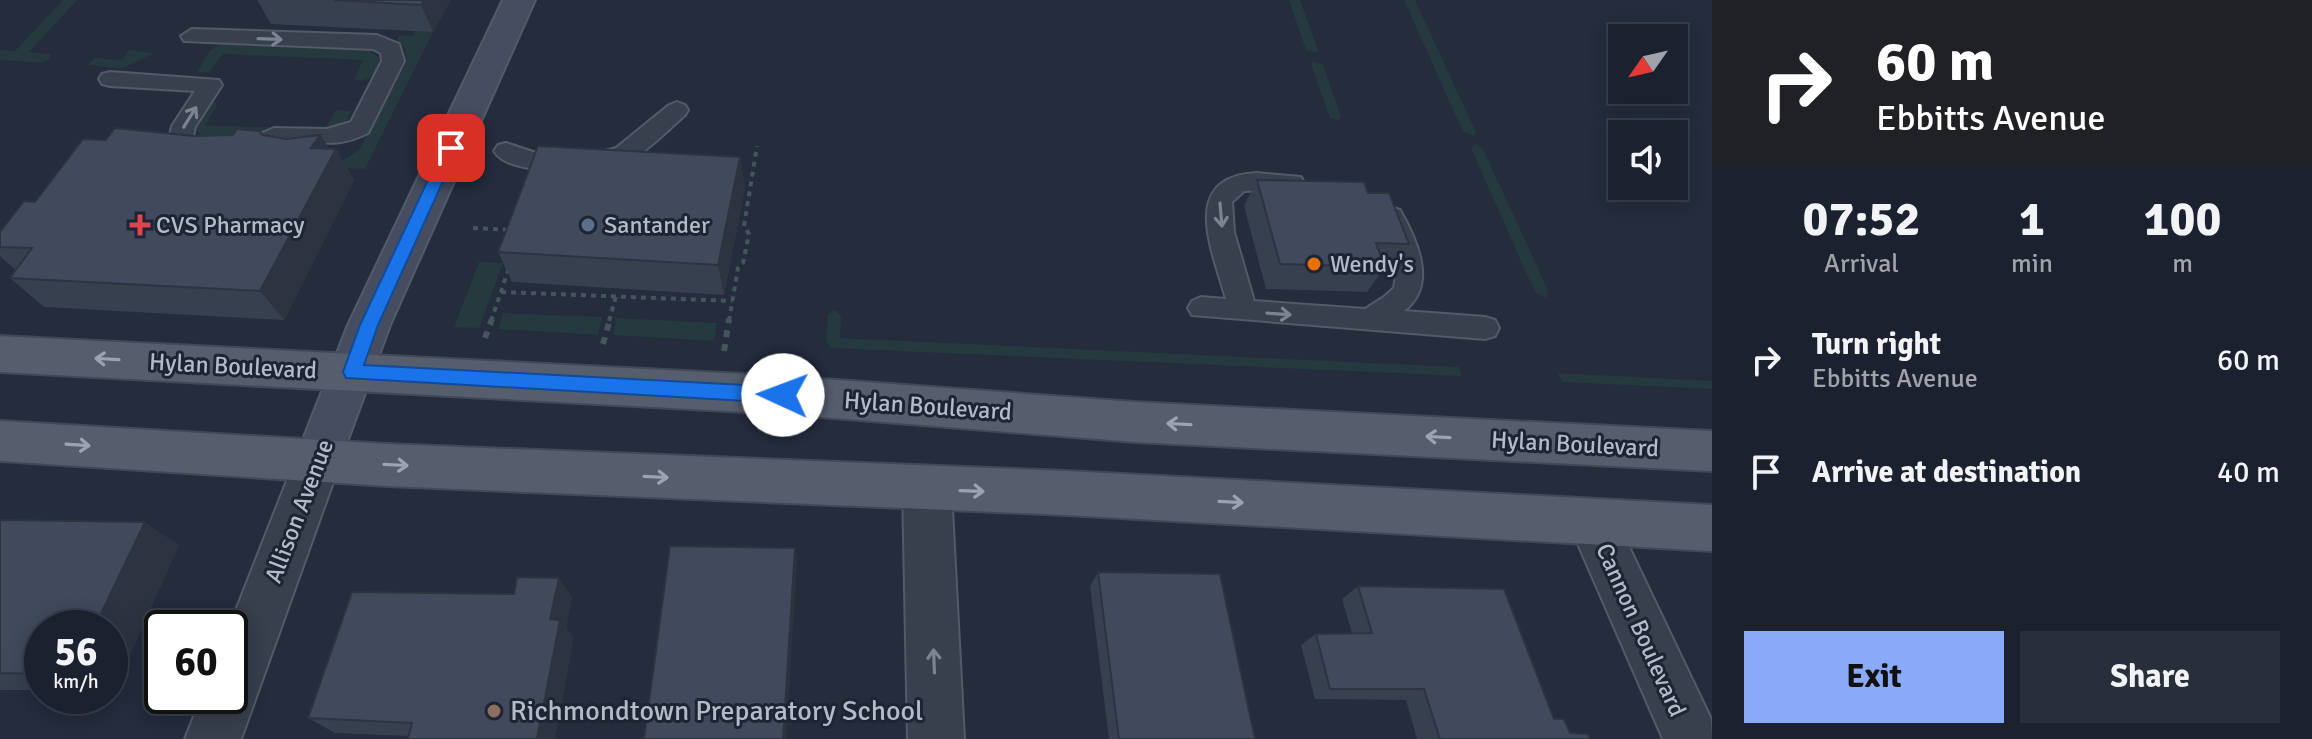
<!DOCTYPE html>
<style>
body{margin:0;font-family:Signika,sans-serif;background:#282e3a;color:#f1f3f6;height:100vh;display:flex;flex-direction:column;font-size:30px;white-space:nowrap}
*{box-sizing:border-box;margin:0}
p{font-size:26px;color:#a0a3aa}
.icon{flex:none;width:44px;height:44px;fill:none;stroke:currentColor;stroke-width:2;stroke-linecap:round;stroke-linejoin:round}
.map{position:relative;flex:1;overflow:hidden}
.drawer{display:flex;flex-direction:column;background:#1b212e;width:600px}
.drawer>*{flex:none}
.banner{background:#202124;color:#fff;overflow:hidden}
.needle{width:52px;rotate:236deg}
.buttons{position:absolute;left:1608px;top:24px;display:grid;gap:16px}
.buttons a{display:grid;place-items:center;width:80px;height:80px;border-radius:0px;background:#1b212e;box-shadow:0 4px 20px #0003,0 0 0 2px #393e4a;font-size:40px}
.speed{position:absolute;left:24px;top:610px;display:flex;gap:16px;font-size:40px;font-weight:700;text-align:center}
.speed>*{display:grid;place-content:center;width:104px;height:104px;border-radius:50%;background:#1b212e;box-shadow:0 4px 20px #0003,0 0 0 2px #393e4a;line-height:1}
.speed small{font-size:20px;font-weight:400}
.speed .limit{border:4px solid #111;border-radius:12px;background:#fff;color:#111}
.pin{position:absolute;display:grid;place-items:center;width:68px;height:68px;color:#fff;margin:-34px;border-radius:16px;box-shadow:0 4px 12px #0006}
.me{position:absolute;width:88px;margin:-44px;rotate:272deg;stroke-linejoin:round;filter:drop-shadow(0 0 6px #0008)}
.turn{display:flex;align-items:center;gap:28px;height:168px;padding:0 32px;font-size:36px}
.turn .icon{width:104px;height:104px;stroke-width:2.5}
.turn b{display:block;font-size:56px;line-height:68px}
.eta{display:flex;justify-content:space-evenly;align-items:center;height:136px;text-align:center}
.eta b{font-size:48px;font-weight:700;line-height:56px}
.button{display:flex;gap:16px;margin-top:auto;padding:16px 32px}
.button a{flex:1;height:92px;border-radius:0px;background:#89aaf8;color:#111;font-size:32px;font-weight:700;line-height:92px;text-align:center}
.button a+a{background:#282e3a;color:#f1f3f6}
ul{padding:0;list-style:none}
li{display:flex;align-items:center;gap:24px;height:112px;padding:0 32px}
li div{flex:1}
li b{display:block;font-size:30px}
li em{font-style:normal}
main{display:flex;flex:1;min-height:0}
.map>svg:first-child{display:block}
</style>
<main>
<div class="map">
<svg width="1712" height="739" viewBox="0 0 1712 739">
<rect width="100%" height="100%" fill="#242c3d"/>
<path fill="#26393e" d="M63,0h14l-48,52 22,2 -2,6 -8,3 -41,-3v-10l15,1z
M1289,0h11l18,50 -2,3 -10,-3z
M1404,0h11l61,132 -2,4 -11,-4z
M415,31l18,1 -68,137 -27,-1 2,-6 20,-13 46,-86 -1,-15 -8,-8 2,-5 14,1z
M220,44l149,7 10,6c0,16 -10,27 -25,22l9,-19 -140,-6 -14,18h-12l13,-22z
M129,50l25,3 -31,15 -36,-3 8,-7 27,2z
M1313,61l10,4 18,52 -2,3 -9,-2 -19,-54z
M214,102l3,3 -12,20 119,5 12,-20 16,1 -7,13 -16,9 -60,-3 -35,13h-22l-10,-4 -5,-10 11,-23z
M1476,144l7,5 59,128 6,14 -2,7 -10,-5 -8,-16 -57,-129z
M479,262l24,1 -24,65 -25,-1z
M835,310l6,6 -1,22 619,29 3,9 -631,-28 -5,-7 2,-27z
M503,313l99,4 -4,18 -100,-6z
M617,318l100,5 -3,18 -101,-6z
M1558,373l154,8v8l-150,-7z"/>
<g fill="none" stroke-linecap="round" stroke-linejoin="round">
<g stroke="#535a68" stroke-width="4">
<path id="lane" d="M192,29l185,6 22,9 5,17 -36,72c-40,20 -58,2 -92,11 -9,2 -17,11 -27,15 -23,9 -67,8 -81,-16l4,-17 23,-35 -85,-5 -8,-2 -3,-5 3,-5 8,-2 109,8 3,5 -27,42 -3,14 16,5h25l41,-18 53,1 24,-7 31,-61 -1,-8 -8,-4 -189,-8 -3,-5z
M677,102l8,3 3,5 -3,5c-25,22 -62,64 -98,53l-4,-6 4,-6 29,-8 53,-43z
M506,143l27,9 31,3 4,6 -4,6c-18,5 -59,2 -70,-16l4,-6z
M1256,173l45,4 3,6 -3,6 -57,2 -12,11 2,30 20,69 111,8 19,-12 10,-9 3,-19 -5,-23 -13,-30 3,-6 9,-3 9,3c17,30 38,75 4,101l81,6 10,3 4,8 -4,8 -10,3 -293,-24 -4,-7 4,-7 9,-4 25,2c-13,-47 -48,-122 30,-126z"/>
</g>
<g stroke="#535a68" stroke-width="4">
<path id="street" d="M318,439l17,6 6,15 -100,279h-56l17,-43h28l-1,-68 72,-183z
M927,467l17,7 7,15 13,250h-56l-5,-250 7,-15z
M1592,499l17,6 102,214 1,20h-49l-95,-218 7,-16z"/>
</g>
<g stroke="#535a68" stroke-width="4">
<path id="secondary" d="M503,0h32l-145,325 -55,150 -17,6 -17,-6 -6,-15 53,-135z"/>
</g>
<g stroke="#414856" stroke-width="4">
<path id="primary" d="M0,336l783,40 352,26 577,29v40l-577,-29 -352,-28 -783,-42z
M0,421l387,23 679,27 646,34v46l-646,-36 -679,-29 -387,-25z"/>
</g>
<path stroke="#44565b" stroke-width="4" stroke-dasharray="5 5" stroke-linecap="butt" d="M473,228l39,2
M501,292l231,9
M491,321l18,-53
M609,321l7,-25
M729,321l9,-53 5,-5 6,-29 -5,-8 13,-80"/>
<path stroke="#44565b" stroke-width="6" stroke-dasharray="7 7" stroke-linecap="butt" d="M485,338l7,-19
M603,344l7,-25
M724,351l5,-32"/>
<use href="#lane" fill="#383f4d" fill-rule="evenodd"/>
<use href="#street" fill="#383f4d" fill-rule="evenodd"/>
<use href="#secondary" fill="#464d60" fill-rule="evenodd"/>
<use href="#primary" fill="#565d6d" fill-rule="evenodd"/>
</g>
<path fill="#37404f" d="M257,0h194l-18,32 -162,-8z
M233,135h30l23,4 34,-4 9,14h7l18,31 -70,140 -240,-13 -34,-29 6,-8 -16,-14v-24l106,-92z
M740,157l5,31 -21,107 -212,-13 -14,-30z
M1257,180l111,13 41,51 -19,26h-7l-16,22 -101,-3 -22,-83z
M0,520l179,25 -66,147 -3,-1v-63h-68v62h-42z
M1098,572l157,167h-146l-19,-153z
M1358,586l196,133 16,14 20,6h-173l-11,-39 -91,-1 -14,-54 15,-11 36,-1 -10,-34z
M572,597l-6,31 8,10 -166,98 -73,-3 -27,-15z"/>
<path fill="#2d3440" d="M424,0h27l-18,32 -12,-27z
M320,135l13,19 3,-5 18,31 -70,140 -24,-29 51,-143z
M740,157l5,31 -21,107 -6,-30z
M145,522l34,23 -66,147 -3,-2v-62h-16z
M795,548l2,14 -11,177h-3z
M559,578l13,19 -6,31 8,10 -19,101h-18l13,-120z"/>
<path fill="#404a5c" stroke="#2d3440" stroke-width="2" d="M334,0h90l-3,5z
M115,128l79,8 39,-1 4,-6 22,2 4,4 23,4 34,-4 -9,13 25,1 -76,142 -250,-13 22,-30 -32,-1v-15l24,-31 11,1 48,-63 23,1z
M538,146l202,11 -22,108 -220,-13z
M1257,180l107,2 4,11h21l20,51 -33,-1 9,24 -105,-3z
M0,520l145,2 -51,106h-52v46l-42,-1z
M670,546l125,2 -12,191h-139z
M1098,572l122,2 35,165h-136z
M517,577l42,1 -9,41 10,1 -23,119h-129l4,-16 -104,-5 44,-126 162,2z
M1358,586l146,3 50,130h10l6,14 18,1 2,5h-150l-16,-50h-94l-14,-55 56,-1z"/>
<defs><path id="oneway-shaft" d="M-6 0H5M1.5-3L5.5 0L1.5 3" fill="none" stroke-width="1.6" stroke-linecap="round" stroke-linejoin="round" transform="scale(2)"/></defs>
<g stroke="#7c8391">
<use href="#oneway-shaft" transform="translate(270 39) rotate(2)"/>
<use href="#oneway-shaft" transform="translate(190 117) rotate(-58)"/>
<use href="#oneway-shaft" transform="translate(1221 215) rotate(85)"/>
<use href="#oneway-shaft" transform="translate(1279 314) rotate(4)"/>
<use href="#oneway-shaft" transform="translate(934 661) rotate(-92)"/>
</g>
<g stroke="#9ca3b1">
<use href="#oneway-shaft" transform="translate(107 359) rotate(-177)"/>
<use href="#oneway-shaft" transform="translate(1179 424) rotate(-177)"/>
<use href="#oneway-shaft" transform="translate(1438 437) rotate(-177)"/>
<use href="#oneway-shaft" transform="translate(78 445) rotate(4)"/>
<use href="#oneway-shaft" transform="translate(396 465) rotate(3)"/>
<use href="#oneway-shaft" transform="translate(656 477) rotate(3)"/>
<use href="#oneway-shaft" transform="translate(972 491) rotate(2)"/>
<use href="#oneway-shaft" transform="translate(1231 502) rotate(3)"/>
</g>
<path fill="#1a73e8" stroke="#114b97" stroke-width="2" d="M451,142l7,6 -80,177 -14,40 419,22 7,3 3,5 -3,6 -7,2 -437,-25 -3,-6 17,-47 83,-177z"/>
<path fill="#e0444e" stroke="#1d2432" stroke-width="3" d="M136 213h8v8h8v8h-8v8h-8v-8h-8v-8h8z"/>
<circle fill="#5c6f8a" stroke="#1d2432" stroke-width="3" cx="588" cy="225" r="8"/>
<circle fill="#e8710a" stroke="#1d2432" stroke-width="3" cx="1314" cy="264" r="8"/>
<circle fill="#8d6e63" stroke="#1d2432" stroke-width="3" cx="494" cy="711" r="8"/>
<g text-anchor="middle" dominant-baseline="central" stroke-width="6" stroke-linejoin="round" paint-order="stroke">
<g font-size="24" fill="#b3bac8" stroke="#1d2432" text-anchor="start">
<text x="156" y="225">CVS Pharmacy</text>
<text x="604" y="225">Santander</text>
<text x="1330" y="264">Wendy's</text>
</g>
<g font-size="24" fill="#b3bac8" stroke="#1d2432">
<text transform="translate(233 366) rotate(3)">Hylan Boulevard</text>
<text transform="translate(928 406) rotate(4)">Hylan Boulevard</text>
<text transform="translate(1575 444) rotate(3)">Hylan Boulevard</text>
<text transform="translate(299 511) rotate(-69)">Allison Avenue</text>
<text transform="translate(1641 630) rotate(66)">Cannon Boulevard</text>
</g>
<g font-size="28" fill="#b3bac8" stroke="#1d2432" text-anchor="start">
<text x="510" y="711">Richmondtown Preparatory School</text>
</g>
</g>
</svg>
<div class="buttons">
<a><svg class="needle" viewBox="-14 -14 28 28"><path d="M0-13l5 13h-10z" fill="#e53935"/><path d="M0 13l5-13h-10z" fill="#a0a3aa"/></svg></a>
<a><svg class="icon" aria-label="sound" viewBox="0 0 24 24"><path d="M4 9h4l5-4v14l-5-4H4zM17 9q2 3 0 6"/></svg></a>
</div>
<div class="speed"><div>56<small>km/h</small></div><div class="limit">60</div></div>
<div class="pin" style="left:451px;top:148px;background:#d93025"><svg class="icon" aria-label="arrive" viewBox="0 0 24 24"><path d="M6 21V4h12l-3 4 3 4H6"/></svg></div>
<svg class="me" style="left:783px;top:395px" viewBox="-20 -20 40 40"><circle r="19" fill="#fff"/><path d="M0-13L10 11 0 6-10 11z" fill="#1a73e8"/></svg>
</div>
<section class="drawer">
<div class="banner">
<div class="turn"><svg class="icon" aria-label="right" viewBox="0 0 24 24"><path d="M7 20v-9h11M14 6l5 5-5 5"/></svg><div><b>60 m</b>Ebbitts Avenue</div></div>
</div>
<div class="eta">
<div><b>07:52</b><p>Arrival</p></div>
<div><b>1</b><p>min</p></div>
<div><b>100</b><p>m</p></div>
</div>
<ul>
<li><svg class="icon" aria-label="right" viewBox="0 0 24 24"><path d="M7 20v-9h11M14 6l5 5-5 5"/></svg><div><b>Turn right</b><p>Ebbitts Avenue</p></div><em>60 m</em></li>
<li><svg class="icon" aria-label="arrive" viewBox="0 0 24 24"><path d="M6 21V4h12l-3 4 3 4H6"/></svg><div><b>Arrive at destination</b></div><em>40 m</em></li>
</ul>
<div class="button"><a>Exit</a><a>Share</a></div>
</section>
</main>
